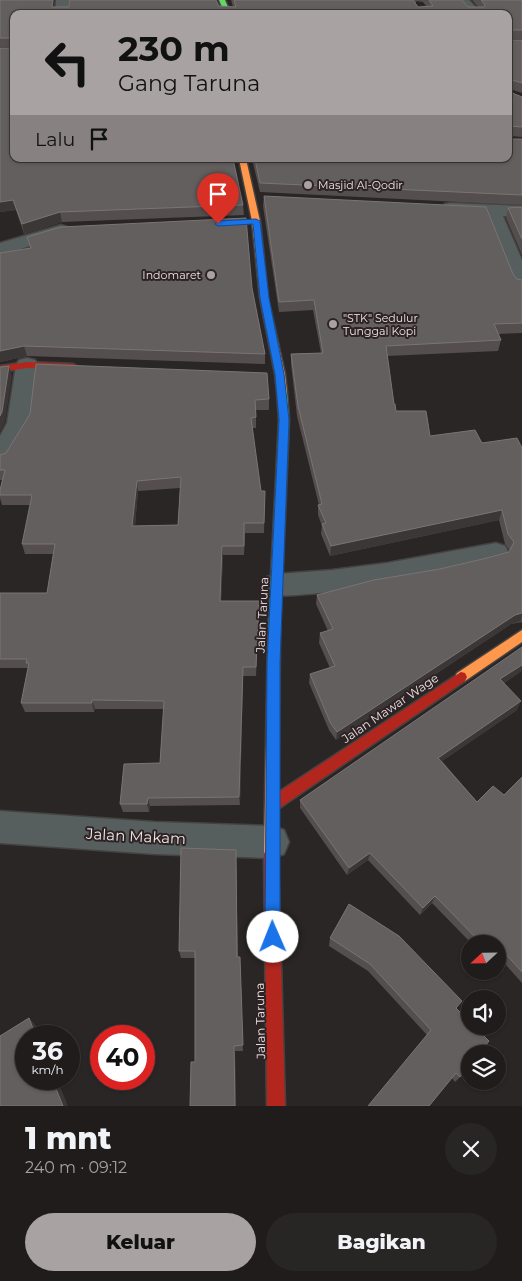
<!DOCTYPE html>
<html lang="id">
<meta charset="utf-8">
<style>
body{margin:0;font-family:Montserrat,sans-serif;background:#282525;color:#f1f3f6;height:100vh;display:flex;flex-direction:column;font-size:19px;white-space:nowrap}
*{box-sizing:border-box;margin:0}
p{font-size:16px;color:#a2a1a3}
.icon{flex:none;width:28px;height:28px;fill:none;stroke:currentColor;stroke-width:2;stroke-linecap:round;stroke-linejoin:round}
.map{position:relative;height:1106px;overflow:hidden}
.panel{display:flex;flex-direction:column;background:#201c1c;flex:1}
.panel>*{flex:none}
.hud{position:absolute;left:10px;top:10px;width:502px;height:152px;border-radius:10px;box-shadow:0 1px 4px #0004,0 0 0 1px #3d3a3b;background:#a9a2a3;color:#111;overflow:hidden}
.needle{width:32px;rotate:248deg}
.fabs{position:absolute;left:461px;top:935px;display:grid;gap:10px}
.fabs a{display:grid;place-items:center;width:45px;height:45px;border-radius:50%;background:#201c1c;box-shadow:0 1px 4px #0004,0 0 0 1px #3d3a3b;font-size:25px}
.speed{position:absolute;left:15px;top:1025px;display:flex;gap:10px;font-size:25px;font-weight:700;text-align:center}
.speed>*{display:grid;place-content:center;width:65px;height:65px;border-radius:50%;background:#201c1c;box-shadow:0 1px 4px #0004,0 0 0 1px #3d3a3b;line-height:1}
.speed small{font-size:12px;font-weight:400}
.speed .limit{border:8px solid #d22;background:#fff;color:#111}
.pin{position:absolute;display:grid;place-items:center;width:42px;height:42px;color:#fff;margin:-51px -21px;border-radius:50% 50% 50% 0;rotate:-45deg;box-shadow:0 0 5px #0007}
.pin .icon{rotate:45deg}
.me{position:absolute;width:55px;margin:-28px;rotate:359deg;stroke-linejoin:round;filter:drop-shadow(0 0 4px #0008)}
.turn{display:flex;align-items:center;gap:18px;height:105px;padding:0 25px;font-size:22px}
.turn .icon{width:65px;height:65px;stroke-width:2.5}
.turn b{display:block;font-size:35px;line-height:42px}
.then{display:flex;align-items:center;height:48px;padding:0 25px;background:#0003;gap:10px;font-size:19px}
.round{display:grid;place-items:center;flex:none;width:52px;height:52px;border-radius:26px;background:#282525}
.headline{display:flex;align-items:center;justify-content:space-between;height:85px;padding:0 25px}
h1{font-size:30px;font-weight:800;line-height:38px}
.button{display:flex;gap:10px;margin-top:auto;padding:10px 25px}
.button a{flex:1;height:58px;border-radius:30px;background:#a9a2a3;color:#111;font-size:20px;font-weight:800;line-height:58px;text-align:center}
.button a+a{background:#282525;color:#f1f3f6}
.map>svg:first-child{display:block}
</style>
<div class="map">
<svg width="522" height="1106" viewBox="0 0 522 1106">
<rect width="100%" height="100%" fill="#2b2626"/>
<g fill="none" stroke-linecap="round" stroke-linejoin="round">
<g stroke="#454242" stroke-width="3">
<path id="street" d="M56,0h12l1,14h-14z
M456,0h13l13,14h-14z
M451,203l71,3v10h-19l19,44v29l-7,-2 -3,-4 -27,-68 -40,-3 -3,-4 3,-4z
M61,225l6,2 3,4 -3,4 -67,20v-12z
M27,358l8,2 3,5 -7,58 -23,39 -8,2v-28l7,-13 9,-58 3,-5z
M496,543l9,3 4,7 -4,7c-55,18 -127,28 -185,33 -17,1 -36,5 -53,0l-4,-8 4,-8 10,-3 55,-4 55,-7z
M0,811l155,11 117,4 12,4 5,12 -5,12 -12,4 -117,-4 -155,-11z"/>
</g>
<g stroke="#454242" stroke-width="3">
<path id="fast" d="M219,0h6l6,14h-6z
M282,389l5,3 2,28 -9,215 -2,4 -4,1 -4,-1 -2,-4 11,-215 -2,-28z"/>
</g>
<g stroke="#454242" stroke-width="3">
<path id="slow" d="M239,159h7l14,62 8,77 17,76 2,18 -5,3 -5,-3 -2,-18 -15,-76 -8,-77z
M274,630l4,1 2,4 -2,219 -2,5 -5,2 -5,-2 -2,-5 4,-219 2,-4z
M522,630v12l-57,39 -4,1 -4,-1 -2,-4 2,-4z"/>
</g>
<g stroke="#454242" stroke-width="3">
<path id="jam" d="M27,362l46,2 5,3 -5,3 -46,-2 -27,4v-6z
M461,672l4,1 2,4 -2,4 -187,128 -5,2 -5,-2 -2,-5 2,-5z
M271,847l5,2 2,5 7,252h-18l-3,-252 2,-5z"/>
</g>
<use href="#street" fill="#565f5d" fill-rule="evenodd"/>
<use href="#fast" fill="#63d668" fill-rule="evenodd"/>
<use href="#slow" fill="#ff974d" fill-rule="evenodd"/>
<use href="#jam" fill="#b3261e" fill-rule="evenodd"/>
</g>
<path fill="#544e4e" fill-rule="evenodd" d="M0,0h55l-1,7h179l-2,-7h231l6,7h10l-6,-7h50v39h-13l1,1h12v53l-12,-4v3l12,5v40l-12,-1v3l12,1v65l-262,-13 -8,-33h257l-495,-145 229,191 1,10 -182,7 -38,12 -8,-24 -16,2 13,-164v-1h-13zM417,1l6,1 3,4 -8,1 -3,-4z
M264,196l249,78 4,5 5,1v53l-24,1 3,6 -3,11 -111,5 7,48 2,7 34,25 92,12v174l-11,2 -175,116 -7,-10 -20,-47 1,-9 20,-6 -11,-25 1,-10 8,-2 -12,-27 1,-9 123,-26 47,-11 22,-6 1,-1 -5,-7 -6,-24 -169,36 -9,-22 1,-8 -4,-11v-10h1l-22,-89 -6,-52v-10l30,-1 -8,-43 -34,2 -16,-106z
M522,207v48l-16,-37 2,-10z
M27,237l225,51 13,66v10l-238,-8 -27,6v-109l30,-5z
M269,399v11h-13v18h-4l9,63h4l-1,42h-19l-1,22h-21l-2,46 38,10 -3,65h-13l-3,129 -90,1 -1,6h-26l-3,-8 40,-41 4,-54h-69l-1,3h-69l-4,-9 7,-35h-28v-75h47l6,-39h-28l-3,-10 8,-39h-28l-2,-7v-8l2,-10h-2v-25l6,-2 24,-39zM180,488l-2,37 -43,1 3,-35z
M522,671l-18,12 13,27 -75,51 35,41 27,-7 18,-18v206l-23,-26 -1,-13h-26l-40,-41 -12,12 -52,-55 -21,15 -47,-67v-8z
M236,859l2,98 5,94h-8l1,55h-46l5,-44v-104h-14l-2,-7z
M330,938l126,70 4,69 -5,5 -3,-4 -25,-43 -59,-64 -39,-25z"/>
<path fill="#3c3737" d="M53,0h2l-1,14 -2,-7z
M13,200l3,10 -16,2v-10z
M60,212l2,10 -38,12 -2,-10z
M24,346l3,10 -27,6v-11z
M9,366l3,10 -7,46 -5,10v-16z
M137,481l1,10 -4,45 -2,-10z
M502,510l-3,10 -169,36 1,-10z
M222,546l1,9 -2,56 -1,-10z
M259,601v10l-3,65v-9z
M522,613l-1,8 -10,3 -175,116 1,-8 178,-117z
M522,665v6l-26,17 4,-9z
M243,667v9l-3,129 -1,-8z
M92,700l3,9 -1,3 -2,-9z
M521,701l-4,9 -82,56 3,-8z
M148,798l2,8 -1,6 -2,-8z
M370,853l-2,7 -21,15 2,-7z
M435,896l-3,7 -12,12 3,-7z
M29,1018l7,8 4,10h-4z
M234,1046l1,5 1,55h-1z
M52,1079h5l11,27h-5z"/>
<path fill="#645f5f" stroke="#7a7474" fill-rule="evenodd" d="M0,0h53l-1,7h17v-7h147l3,6 17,1 -2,-7h179l5,7 15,-1 -4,-6h33l6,7h16l1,-2 -4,-5h41v30h-13l1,10h12v43l-13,-4 1,13 12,5v30l-12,-1v13h12v56l-262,-12 -5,-24h254v-145h-495v145h219l10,46 -183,7 -38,12 -9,-24 -13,2v-154h13l1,-10h-14z
M264,196l222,11 27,67 4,5 5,1v43l-28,1 7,16 -115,6 8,58h1l1,7h30l4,25 45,-6 7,13 35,-5 5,10v165l-7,2 -178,117 -7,-10 -20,-48 25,-8 -15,-33 13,-4 -16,-34 57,-15 66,-11 47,-11 22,-6 5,-10 -6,-8 -6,-24 -171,36 -9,-22 4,-1 -8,-18 4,-1 -24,-98 -7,-52 32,-1 -9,-53 -35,2z
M522,207v32l-14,-31z
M246,218l6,70 13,66 -241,-8 -24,5v-98l31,-5 -4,-11 34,-10z
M36,364l231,9 2,26 -14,1 1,17 -5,1 10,73h4l-1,32h-20v23h-22l-2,55h39l-3,66h-13l-4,130 -91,1 -1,6h-27l4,-40 36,-1 4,-62 -72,-1v3h-71l8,-40h-3l1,-4h-27v-66h47l8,-49h-33l10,-49h-32v-5l5,-20h-5v-15l6,-2 24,-39zM181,477l-3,48 -46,1 5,-45z
M9,366l-7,46 -2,4v-49z
M522,647v18l-22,14 21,22 -83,57 39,44 16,-16 11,9 18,-18v195l-19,-21 -5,7v-14h-16l-47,-48 -12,12 -53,-55 -21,15 -49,-68z
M181,848l55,2 1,107h3l3,88 -9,1 1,60h-45l1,-44h4v-111h-16z
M349,904l50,32 63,65 -6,7 14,14v4h4l15,15 -10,13h-9v11l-10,12 -4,-4 -27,33h-61l63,-76 -61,-66 -40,-26z
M29,1018l7,18h-10v43h26l11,27h-63v-70z"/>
<path fill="#1a73e8" stroke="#114b97" d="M256,219l4,2 9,77 15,76 5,46 -9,243v274l-2,5 -5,2 -6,-2 -2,-5 2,-274 12,-243 -4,-46 -15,-76 -7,-74 -35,2 -3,-2 3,-3z"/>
<g fill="#a9a2a3" stroke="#2e2324" stroke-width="2">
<circle cx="308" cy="185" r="5"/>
<circle cx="211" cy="275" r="5"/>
<circle cx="333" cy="324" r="5"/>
</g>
<g text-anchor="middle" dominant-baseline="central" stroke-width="4" stroke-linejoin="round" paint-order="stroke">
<g font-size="11" fill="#ede5e6" stroke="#2e2324" text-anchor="start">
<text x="318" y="185">Masjid Al-Qodir</text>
<text x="201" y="275" text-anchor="end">Indomaret</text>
<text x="343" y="318">"STK" Sedulur<tspan x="343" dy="13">Tunggal Kopi</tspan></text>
</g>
<g font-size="12" fill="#ede5e6" stroke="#2e2324">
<text transform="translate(262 615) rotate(-87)">Jalan Taruna</text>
<text transform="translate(390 708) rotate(-34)">Jalan Mawar Wage</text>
<text transform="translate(260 1021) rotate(-91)">Jalan Taruna</text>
</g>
<g font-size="15" fill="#ede5e6" stroke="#2e2324">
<text transform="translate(136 836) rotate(3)">Jalan Makam</text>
</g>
</g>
</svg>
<div class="fabs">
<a><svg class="needle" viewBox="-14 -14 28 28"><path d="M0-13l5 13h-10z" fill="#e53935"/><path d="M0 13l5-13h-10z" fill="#a2a1a3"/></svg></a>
<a><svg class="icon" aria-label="sound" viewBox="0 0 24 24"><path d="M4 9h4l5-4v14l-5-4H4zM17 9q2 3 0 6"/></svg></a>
<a><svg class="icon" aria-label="layers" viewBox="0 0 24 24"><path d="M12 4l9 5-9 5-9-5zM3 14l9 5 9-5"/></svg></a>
</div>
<div class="speed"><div>36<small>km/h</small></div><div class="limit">40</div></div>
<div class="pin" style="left:218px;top:224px;background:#d93025"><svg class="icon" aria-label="arrive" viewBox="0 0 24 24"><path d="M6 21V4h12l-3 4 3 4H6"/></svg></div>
<svg class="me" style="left:273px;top:937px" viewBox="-20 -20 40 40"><circle r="19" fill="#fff"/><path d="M0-13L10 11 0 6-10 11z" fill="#1a73e8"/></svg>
<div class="hud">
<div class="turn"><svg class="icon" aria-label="left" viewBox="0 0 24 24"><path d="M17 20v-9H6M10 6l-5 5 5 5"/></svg><div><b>230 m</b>Gang Taruna</div></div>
<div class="then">Lalu<svg class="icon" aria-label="arrive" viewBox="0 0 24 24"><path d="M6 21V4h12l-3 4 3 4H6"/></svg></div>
</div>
</div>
<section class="panel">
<div class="headline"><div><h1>1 mnt</h1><p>240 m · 09:12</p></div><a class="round"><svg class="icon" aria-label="close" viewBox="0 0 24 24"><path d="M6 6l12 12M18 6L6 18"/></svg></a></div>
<div class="button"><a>Keluar</a><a>Bagikan</a></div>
</section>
